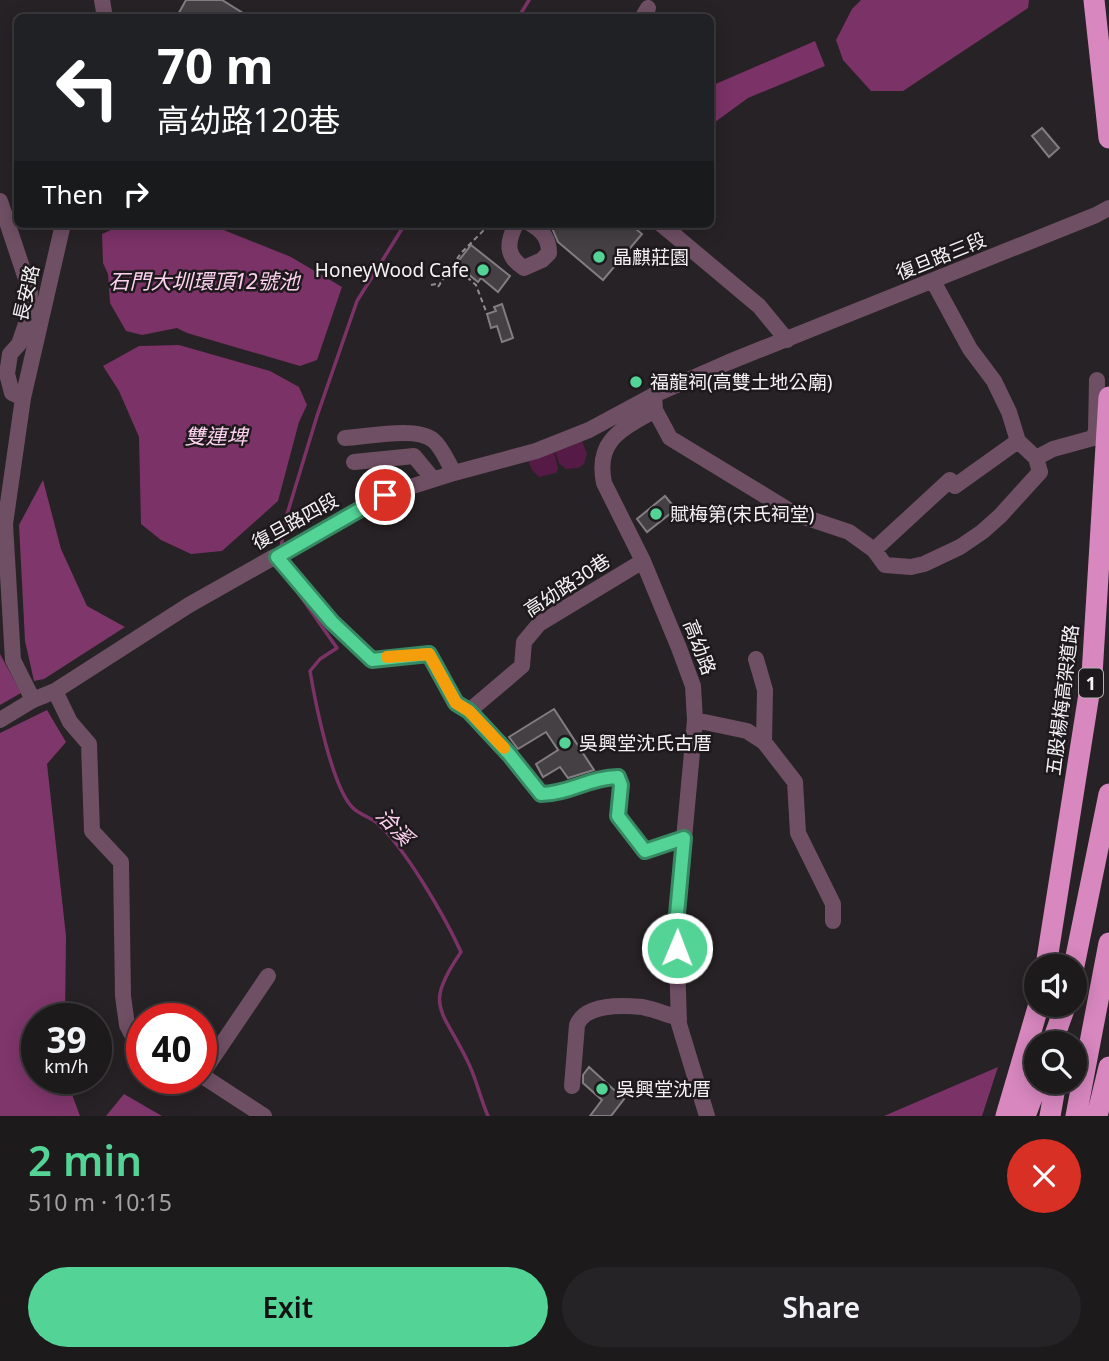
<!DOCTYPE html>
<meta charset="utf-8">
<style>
body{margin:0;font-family:"Noto Sans","Noto Sans TC",sans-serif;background:#252325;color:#f1f3f6;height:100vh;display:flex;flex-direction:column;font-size:26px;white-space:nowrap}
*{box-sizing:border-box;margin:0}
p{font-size:23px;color:#a0a1a3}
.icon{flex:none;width:38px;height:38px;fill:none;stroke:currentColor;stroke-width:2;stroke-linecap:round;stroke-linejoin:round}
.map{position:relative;height:1116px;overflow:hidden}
.panel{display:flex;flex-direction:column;background:#1d1a1c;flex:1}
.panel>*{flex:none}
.banner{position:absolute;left:14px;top:14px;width:700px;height:214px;border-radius:10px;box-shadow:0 4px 18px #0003,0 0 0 2px #3b383b;background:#202124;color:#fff;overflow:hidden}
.buttons{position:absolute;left:1024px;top:954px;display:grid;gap:14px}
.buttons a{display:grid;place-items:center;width:63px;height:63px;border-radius:50%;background:#1d1a1c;box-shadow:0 4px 18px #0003,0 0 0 2px #3b383b;font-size:35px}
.speed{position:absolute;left:21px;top:1003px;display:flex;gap:14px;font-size:35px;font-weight:700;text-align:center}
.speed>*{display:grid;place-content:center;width:91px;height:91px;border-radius:50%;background:#1d1a1c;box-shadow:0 4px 18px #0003,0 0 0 2px #3b383b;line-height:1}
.speed small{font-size:18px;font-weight:400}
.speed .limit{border:10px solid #d22;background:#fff;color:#111}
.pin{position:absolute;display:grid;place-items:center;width:60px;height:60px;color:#fff;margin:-30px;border:4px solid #fff;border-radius:50%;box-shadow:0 2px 7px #0007}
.me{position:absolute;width:77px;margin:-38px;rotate:1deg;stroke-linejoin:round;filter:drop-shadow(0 0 5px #0008)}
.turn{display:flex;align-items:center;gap:24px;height:147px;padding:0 28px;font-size:32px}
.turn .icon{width:91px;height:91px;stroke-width:2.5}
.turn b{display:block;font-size:49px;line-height:60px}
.then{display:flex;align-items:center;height:66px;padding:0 28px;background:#0003;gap:14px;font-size:26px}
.round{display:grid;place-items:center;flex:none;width:74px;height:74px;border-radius:37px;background:#252325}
.headline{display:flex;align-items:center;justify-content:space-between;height:119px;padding:0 28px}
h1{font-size:42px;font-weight:600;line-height:52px;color:#53d396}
.action{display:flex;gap:14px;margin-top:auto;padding:14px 28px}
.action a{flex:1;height:80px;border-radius:42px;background:#53d396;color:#111;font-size:28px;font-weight:600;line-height:80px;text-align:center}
.action a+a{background:#252325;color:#f1f3f6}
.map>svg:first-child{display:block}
</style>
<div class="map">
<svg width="1109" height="1116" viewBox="0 0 1109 1116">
<rect width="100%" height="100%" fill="#272225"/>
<path fill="#551a46" d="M582,441l5,13 -3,10 -6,4 -12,1 -7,-6 -4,-12z
M554,452l4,16 -2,5 -17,4 -7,-7 -4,-10z"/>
<path fill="#7f366b" d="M43,480l18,69 26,57 38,21 -81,52 -10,2 -9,-40 -6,-116z
M0,654l21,39 -21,12z
M47,710l19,32 -19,22 19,172 -1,82h-28v60h29l14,38h-80v-383z
M124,1094l38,22h-56z"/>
<path fill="#7b3267" d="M861,0h168l-1,8 -125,83h-32l-28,-31 -7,-20 16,-31z
M815,41l10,25 -77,32 -37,27v-39z
M124,224h85l82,33 51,30 -25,73 -17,6 -113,-33 -10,-5 -35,7 -16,-4 -16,-28 -2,-29 -5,-11 -1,-29z
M179,345l91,26 29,16 8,18 -8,17 -21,79 -56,50 -31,3 -30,-14 -20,-16 -2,-87 -20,-46 -16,-25 36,-20z
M998,1067l-16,49h-98z"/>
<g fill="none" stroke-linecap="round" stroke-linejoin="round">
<path stroke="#7b3267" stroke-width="3.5" d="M518,18l11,-18
M281,548l4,-27 32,-105 40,-115 48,-77
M299,594l38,54 -17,11 -10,12c5,30 22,117 43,137 6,6 16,9 23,14 29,25 69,95 85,130 -38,55 -19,56 6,108 9,17 13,38 21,56"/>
</g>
<path fill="#454043" stroke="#837d81" stroke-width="2" d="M186,0h36l29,18h-75z
M1042,128l17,20 -10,9 -17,-21z
M555,224h75l12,10 -39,46 -45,-38 -6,-14z
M471,245l39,31 -12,16 -17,-14 -3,4 -22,-18z
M502,304l11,34 -11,4 -5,-16 -6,2 -4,-14 9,-3 -2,-4z
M665,496l11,13 -29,23 -10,-13z
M554,709l40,61 -26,8 -8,-11 -17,10 -7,-13 22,-14 -12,-18 -28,17 -9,-12z
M589,1067l35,32 -13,17h-21l12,-16 -19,-17v-8z"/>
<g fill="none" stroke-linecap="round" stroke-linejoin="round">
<path stroke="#928e90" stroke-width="2" stroke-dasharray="5 3.5" stroke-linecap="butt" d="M454,266l22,19 11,29
M431,285l10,-2
M438,287l23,-34 29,-29"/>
<path stroke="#6f4f64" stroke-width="16" d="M102,0l3,18
M642,18l6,-10
M0,201l30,90 -1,24 -10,29 -9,10 -3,20 5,19 11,5
M516,224c-9,18 -11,32 8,44l18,-8 7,-7c0,-14 -6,-22 -18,-29
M661,224l98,82 28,34
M933,281l37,68 24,32 15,31 9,29 18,17
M654,395l1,15c-32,19 -60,29 -51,73l39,78 36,87 14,38 2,34 -19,205 3,99 28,92
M655,410l15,28 125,76 54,18 25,18 11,15 26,2 13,-3 36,-17 22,-15 18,-16 40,-44 -4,-14 17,-9 40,-11 3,-7 1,-51
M345,438c22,-1 71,-12 88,2 9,7 15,23 21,33
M354,462l60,-6 19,23
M955,486l63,-45
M874,550l76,-70
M277,557l56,65 39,38 57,-6 27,49 13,8 40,43 32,40c27,0 50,-17 77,-17l3,8 -3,31 27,35 39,-13
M756,659l9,31 -1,52
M55,691l15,31 19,22 3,87 29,31 2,134 4,29 14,27
M33,700l-20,-40 -8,-136 18,-126 40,-174
M469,711l53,-45 2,-24 15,-18 104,-63
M0,720l33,-20 22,-9 134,-86 85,-48h3l108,-62 69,-22 82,-22 53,-21 65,-35 75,-33 367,-147 13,-7
M695,720l52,11 17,11 31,40 3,51 35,71v17
M201,1075l67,-99
M201,1075l63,41
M572,1086l5,-61c8,-21 45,-20 65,-18 12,2 25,8 37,11"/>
<path stroke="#d887bf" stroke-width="21" d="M1094,0l15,138
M1046,966l46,-291 17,-278
M1074,966l35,-172
M1052,1043l14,-39
M1006,1116l33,-112
M1025,1116l13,-34
M1050,1116l6,-34
M1076,1116l33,-173
M1097,1116l12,-49"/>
</g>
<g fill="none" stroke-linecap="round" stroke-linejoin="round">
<g stroke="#368962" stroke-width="18">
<path id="route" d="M385,495l-108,62 55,65 40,38 57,-6 27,49 13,8 40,43 32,40c27,0 50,-17 77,-17l3,8 -3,31 27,35 39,-13 -8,87 1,23"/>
</g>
<use href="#route" stroke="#53d396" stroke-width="12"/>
<path stroke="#f59e0b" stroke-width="12" d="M387,657l42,-3 27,49 13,8 35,37"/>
</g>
<g fill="#53d396" stroke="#1d191c" stroke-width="2.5">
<circle cx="599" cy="257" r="7"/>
<circle cx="483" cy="270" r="7"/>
<circle cx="636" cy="382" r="7"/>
<circle cx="656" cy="514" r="7"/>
<circle cx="565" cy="743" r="7"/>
<circle cx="602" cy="1089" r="7"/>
</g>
<g text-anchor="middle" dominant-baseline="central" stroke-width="5" stroke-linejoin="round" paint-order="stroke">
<rect fill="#1d191c" stroke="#b4b1b3" stroke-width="2" x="1079" y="668.5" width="24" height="29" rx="5"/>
<g font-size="18" font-weight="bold" fill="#f5f2f4">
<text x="1091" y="683">1</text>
</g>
<g font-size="19" fill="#f5f2f4" stroke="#1d191c">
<text transform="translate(941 256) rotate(-22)">復旦路三段</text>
<text transform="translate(26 293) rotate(-77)">長安路</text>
<text transform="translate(295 521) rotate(-29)">復旦路四段</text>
<text transform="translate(567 585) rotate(-33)">高幼路30巷</text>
<text transform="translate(700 647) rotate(69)">高幼路</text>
<text transform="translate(1062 700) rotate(-83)">五股楊梅高架道路</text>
</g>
<g font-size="19" fill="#f5f2f4" stroke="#1d191c" text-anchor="start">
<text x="613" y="257">晶麒莊園</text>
<text x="469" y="270" text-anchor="end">HoneyWood Cafe</text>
<text x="650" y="382">福龍祠(高雙土地公廟)</text>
<text x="670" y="514">賦梅第(宋氏祠堂)</text>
<text x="579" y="743">吳興堂沈氏古厝</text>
<text x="616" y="1089">吳興堂沈厝</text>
</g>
<g font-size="21" font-style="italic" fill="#fed2ef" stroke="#1d191c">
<text x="204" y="281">石門大圳環頂12號池</text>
<text x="216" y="436">雙連埤</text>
<text transform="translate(395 826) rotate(47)">洽溪</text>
</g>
</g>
</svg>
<div class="buttons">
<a><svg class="icon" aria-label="sound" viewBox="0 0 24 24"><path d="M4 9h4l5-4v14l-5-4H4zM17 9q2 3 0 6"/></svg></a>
<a><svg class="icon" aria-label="search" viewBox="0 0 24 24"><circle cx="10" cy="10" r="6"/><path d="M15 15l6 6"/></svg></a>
</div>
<div class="speed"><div>39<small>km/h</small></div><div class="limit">40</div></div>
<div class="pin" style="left:385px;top:495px;background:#d93025"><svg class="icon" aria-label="arrive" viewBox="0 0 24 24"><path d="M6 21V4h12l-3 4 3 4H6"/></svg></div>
<svg class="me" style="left:677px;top:948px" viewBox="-20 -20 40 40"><circle r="17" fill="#53d396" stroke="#fff" stroke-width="3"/><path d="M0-11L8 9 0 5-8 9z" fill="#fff"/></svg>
<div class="banner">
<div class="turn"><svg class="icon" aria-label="left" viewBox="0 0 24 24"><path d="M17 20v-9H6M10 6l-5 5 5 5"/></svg><div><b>70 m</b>高幼路120巷</div></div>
<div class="then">Then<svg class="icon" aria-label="right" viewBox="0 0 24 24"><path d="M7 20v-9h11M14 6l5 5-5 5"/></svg></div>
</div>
</div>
<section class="panel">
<div class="headline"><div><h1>2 min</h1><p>510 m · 10:15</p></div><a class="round" style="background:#d93025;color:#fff"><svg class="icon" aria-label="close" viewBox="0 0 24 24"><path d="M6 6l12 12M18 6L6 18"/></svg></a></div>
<div class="action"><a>Exit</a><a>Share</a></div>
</section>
